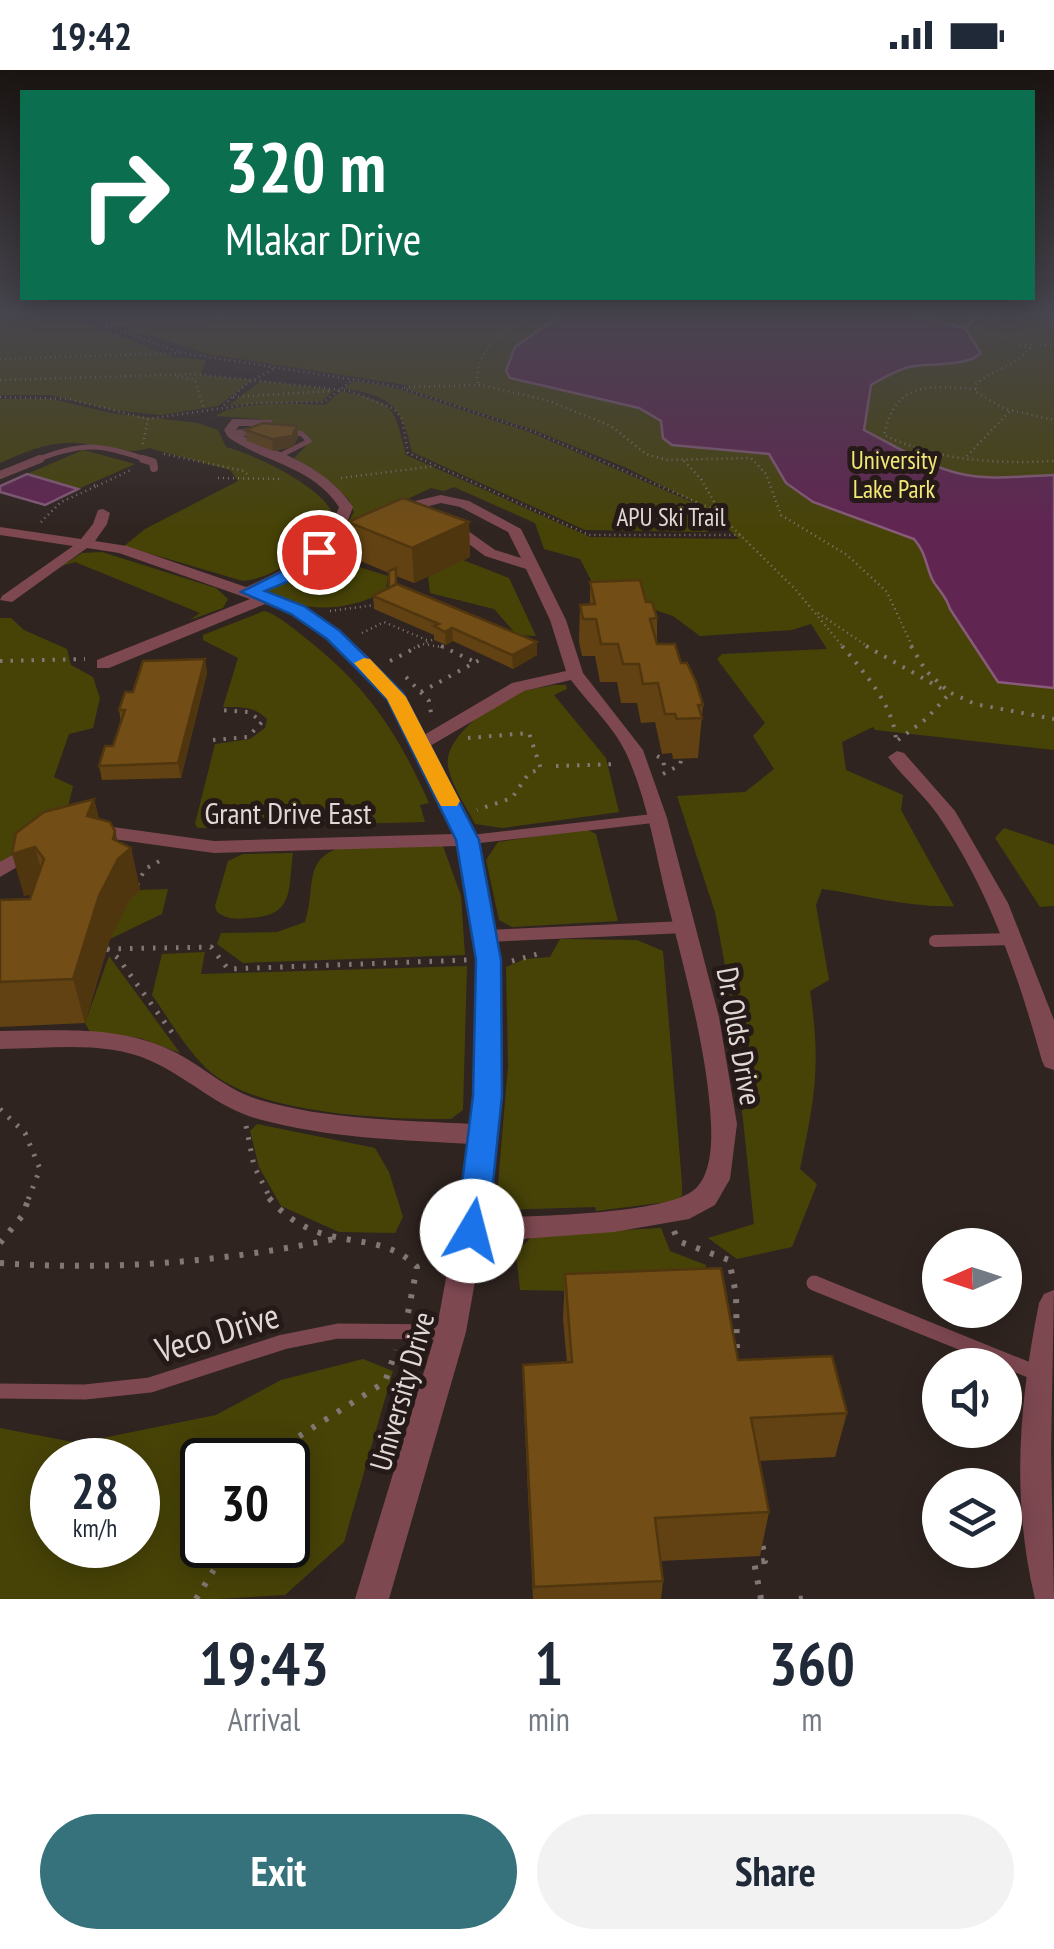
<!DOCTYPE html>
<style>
body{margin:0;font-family:"PT Sans Narrow",sans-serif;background:#f2f2f3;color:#1f2937;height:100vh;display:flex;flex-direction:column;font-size:38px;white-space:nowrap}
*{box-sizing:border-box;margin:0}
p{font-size:32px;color:#747a83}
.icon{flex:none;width:55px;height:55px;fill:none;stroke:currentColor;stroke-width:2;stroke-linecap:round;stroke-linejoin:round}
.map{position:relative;height:1529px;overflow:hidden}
.sheet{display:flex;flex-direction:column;background:#fff;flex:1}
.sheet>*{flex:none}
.banner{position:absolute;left:20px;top:20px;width:1015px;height:210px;border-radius:0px;box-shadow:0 5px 25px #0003;background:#0b6e4f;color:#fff;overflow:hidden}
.needle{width:65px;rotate:267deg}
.fabs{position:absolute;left:922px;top:1158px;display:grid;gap:20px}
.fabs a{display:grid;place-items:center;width:100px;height:100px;border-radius:50%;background:#fff;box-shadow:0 5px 25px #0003;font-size:50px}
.speed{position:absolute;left:30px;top:1368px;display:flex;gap:20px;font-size:50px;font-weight:700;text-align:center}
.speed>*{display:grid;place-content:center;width:130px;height:130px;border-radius:50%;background:#fff;box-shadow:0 5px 25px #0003;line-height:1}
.speed small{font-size:25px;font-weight:400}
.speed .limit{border:5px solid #111;border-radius:15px;background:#fff;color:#111}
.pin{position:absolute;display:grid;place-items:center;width:85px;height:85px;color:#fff;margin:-42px;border:5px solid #fff;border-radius:50%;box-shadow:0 2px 10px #0007}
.me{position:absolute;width:110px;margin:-55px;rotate:8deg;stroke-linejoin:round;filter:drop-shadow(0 0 8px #0008)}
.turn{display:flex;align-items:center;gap:35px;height:210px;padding:0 40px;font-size:45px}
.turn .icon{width:130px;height:130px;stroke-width:2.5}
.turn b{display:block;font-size:70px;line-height:85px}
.eta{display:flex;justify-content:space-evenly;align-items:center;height:170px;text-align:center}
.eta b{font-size:60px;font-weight:700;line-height:70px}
.cta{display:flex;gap:20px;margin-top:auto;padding:20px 40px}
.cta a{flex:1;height:115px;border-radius:60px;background:#36727c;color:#fff;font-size:40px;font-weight:700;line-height:115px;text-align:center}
.cta a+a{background:#f2f2f3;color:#1f2937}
.status{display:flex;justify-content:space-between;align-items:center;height:70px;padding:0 50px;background:#fff;direction:ltr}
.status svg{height:28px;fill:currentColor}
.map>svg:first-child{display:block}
</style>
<div class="status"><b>19:42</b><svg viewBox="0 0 49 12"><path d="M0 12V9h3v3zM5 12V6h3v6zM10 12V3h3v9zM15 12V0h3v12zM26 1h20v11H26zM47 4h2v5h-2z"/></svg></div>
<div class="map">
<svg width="1054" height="1529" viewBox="0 0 1054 1529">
<rect width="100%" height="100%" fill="#2f2420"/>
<path fill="#474307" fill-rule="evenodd" d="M0,245h69l101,41 36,4 -5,15 51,5 -34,26 -57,9 -48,-5 -63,-15h-50z
M82,245h972v435l-179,-20 -2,-3 -31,15 4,28 57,25 -2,15 53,96c-44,2 -88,-11 -132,-17l-6,16 13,75 -19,11c11,73 5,107 -10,178l17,15 -25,63 -55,12 -29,-21 46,-14 -25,-237 -14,-75 -38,-116 68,-4 29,-23 -21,-33 12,-13 -48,-64 5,-5 105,-5 -16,-25 -19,6 -92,6 -27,-20 -36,-12 -35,-3 -22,-42 -36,-10 -9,-26 -81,-36 -10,4 -13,-3 -86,40 9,-16 -5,-12 -15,-15 -40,-27 17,-17 -5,-7 -45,-15 -45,-3c20,-16 89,-12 109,-11l16,-14c54,13 52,12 65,64l184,82 149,2 -26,-24 6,11 -12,6 -122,-2 -173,-78c-10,-46 -21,-56 -68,-64l11,-7 37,6 137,45 175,75 -77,-39 -93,-38 -130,-42 8,-2 -204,-32z
M261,311l73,9 -12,11 -93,4z
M0,329h52l59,14 87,10 20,7 8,17c28,7 101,42 107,69 -23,31 -49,60 -90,65l-119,-35 21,-17 93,-48 -8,-11 -81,-22c-23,8 -48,-3 -72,-5 -28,-2 -52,9 -77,20z
M83,380l52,14 -57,25 -51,-15z
M343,461l34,10 -32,16 -2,5 45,14 -2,15c-39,21 -82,23 -122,0l58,-29z
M102,482l114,36 12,11 -5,9 -33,12 10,-7 -125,-51 -13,4 20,-13z
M463,490l46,18 27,58 -19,-1 -23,-26 -64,-16 -2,-16z
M264,541c14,4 27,16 39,25 63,49 94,95 126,167l-9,2 5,17 -227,6 -3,-4 20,-80 35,-5 15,-11 2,-9c-12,-13 -28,-12 -44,-12l15,-49 -35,-18v-5z
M0,548h11l13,12 43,19 4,16 22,12 7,21 -7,30 -24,6 -15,43 19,9 -9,37 -64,43z
M554,615h12l1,4 -13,6 52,63 13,54 -117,16 -27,-4c-9,-18 -24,-39 -27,-58 -5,-28 44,-63 67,-72 12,-5 27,-6 39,-9z
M1004,758l50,17v61l-14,1 -45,-69z
M586,759l10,5 22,87 -106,6 -13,-7 -13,-60 12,-18z
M346,776h97l18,50 4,59 -222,8 -26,-19 4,-11 56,-1 28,-10c12,-36 -4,-65 41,-76z
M293,783c-5,37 2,63 -44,65 -13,1 -21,2 -32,-6l-2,-6 13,-45 15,-7z
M168,819l-6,25 -52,25 18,-37 12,-12z
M560,869l77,1 26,11 19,232v12l-6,6 -80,10 -1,-4 -96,3 -3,-3 12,-141 -2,-99 19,-8 25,-2z
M205,882l-4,22 266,-8 -4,144 -12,9c-65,0 -194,-4 -244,-50 -21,-20 -38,-50 -55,-74l10,-41z
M109,886l71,97 -40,-15 -49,-4 -6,-11z
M257,1054l118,24 14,24 14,45 -8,16 -56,-1 -58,-26 -22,-39 -9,-36z
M661,1158l9,23 36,14 -1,17 -136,9 -49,-1 -4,-37 17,-18z
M363,1289l30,12 -49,171 -59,53 -68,4h-217v-171l78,15 138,-28 65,-35zM52,1390h86v85h-86zM202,1390h86v85h-86z"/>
<path fill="#612552" stroke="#875b79" stroke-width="2.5" d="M561,245h349l55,13 16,25c-16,15 -50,9 -72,14 -15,4 -26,11 -38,18l-7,45c29,15 61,35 93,43 31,8 66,3 97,2v213l-56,-6 -48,-73c-4,-14 -12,-19 -18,-30 -7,-16 -6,-26 -18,-40l-101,-37 -27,-19 -17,-29 -97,-9 -9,-7 -2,-17 -22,-13 -129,-30 -4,-7 9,-24z
M27,404l51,15 -33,16 -45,-13v-6z"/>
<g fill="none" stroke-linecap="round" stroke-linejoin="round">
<path stroke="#875b79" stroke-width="4" d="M1050,245l4,1
M965,258l14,-13"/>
<path stroke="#817874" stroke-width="2.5" stroke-dasharray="1 4" stroke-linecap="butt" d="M78,245l101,37
M952,245l9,8 69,25c-15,18 -38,22 -55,37l1,7 29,17 49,11
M1023,245l31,7
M107,255l173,-10
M974,257l29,-12
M1025,274l29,1
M0,289l183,-6 211,33 138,45 183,79 81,80 48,58
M177,306l18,4 9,29
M0,310l197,-6 153,17 44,18 8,10 6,34 181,82h152
M478,313c-6,-33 30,-53 54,-68
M404,317l78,-2 67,16 62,25 35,28 20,6 85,-2 15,16 15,41 66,40 40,37 26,56
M976,319c-47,-3 -80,-9 -92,46 55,26 110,29 170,26
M0,327l69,2 79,20 110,-16 66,-1 30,-23
M233,327l96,-6
M224,335l20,-19 29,-17
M143,374l5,-25
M164,384l80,17 5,5
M967,386l44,-46
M684,391l17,18 20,35
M218,408l64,1
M341,408l94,-12
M97,416l36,-17
M41,452l20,-20 36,-16 -7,-2
M330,541l45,-6
M818,543l52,35
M362,563l22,-11 45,19
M432,570l-9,4 23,4
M414,578l9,-4"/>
<path stroke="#817874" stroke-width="4" stroke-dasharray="2.5 8" stroke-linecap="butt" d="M441,576l34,16
M842,576c22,26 54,62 54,97
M866,576l76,43
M911,576l15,25 24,22
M0,591l85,-2
M390,591l29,-15
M406,607l23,24 2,12 5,2
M421,622l62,-34
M951,623l24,11 79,15
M468,668l61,-5 12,36 -12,4 -17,25 -35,12
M213,670l35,-3 14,-15 -13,-10 -29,-2
M898,670l28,-21 24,-26
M657,686l6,3 2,13
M556,696l63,-2
M663,704l17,-9 1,-5
M137,815l8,-16 20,-11"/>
<path stroke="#817874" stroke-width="5" stroke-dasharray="2.5 9" stroke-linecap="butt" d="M107,879l11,9 58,80
M107,879l104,-2 17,22 239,-9
M512,891l33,-9
M0,1039l25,24 15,36 -12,31
M246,1056l8,40 17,34"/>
<path stroke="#817874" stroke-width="6" stroke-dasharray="4 11" stroke-linecap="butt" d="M269,1128c51,60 108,27 148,69l-9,46
M674,1161l4,10 51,19 7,34 1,60
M0,1173l22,-27 7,-18
M0,1193c113,8 223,-1 334,-24
M281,1390l17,-23 87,-55 11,-32
M196,1529l33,-54
M761,1529l-7,-37 11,-1 -3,-19
M799,1529l7,-1"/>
<path stroke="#7e4851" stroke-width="5" d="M277,387l32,-16 -7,-7 -17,-4
M34,391c50,-20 66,-17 117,0"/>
<path stroke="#7e4851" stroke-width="8" d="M143,389l10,3 1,6
M0,405l40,-16"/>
<path stroke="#7e4851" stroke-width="9" d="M467,770l190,-22"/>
<path stroke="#7e4851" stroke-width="12" d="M487,866l198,-9
M935,871l79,-2"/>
<path stroke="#7e4851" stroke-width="15" d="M814,1213l225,91
M0,1321l85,1 65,-7 133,-43 55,-11 107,1"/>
<path fill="#7e4851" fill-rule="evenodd" d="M232,349l40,1 3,12 -32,4c42,19 83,31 110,71l-7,18 26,3 7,4 -7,4 -30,-3 -28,30 -54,29c56,13 104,56 141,100 10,12 16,29 23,43l88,-52 54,-12 -16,-51 -24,-51 -41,-13 -43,-32 12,-3 41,29 26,8 -13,-26 -48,-25 -19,-4 -16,4 -15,19 -12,-3 17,-22 26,-6 28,6 52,28 45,91 17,53 60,77 24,68 52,199 18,107 -7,55 -15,26 -26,14 -75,13 -132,10 -16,90 -77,267h-34l81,-267 35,-188c-72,-4 -144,-6 -213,-25 -40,-11 -69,-41 -107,-58 -46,-21 -102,-12 -151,-12v-18c56,0 113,-6 166,17 33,14 59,42 94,52 68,20 142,20 213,24l5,-164 -20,-114 -244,7 -123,-17 -10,-6 10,-6 123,17 240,-7 -66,-135 -60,-61 -37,-25 -26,-9 -156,64h-12v-8l153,-61 -131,-46 -32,-5 -75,54 -12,-2 2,-4 71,-50 -73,-11v-8l81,12 12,-15 5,-14 5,-1 7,4 -3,11 -12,17 32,5 119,41c41,-18 78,-36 93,-80 -27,-41 -75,-44 -111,-70l-4,-7zM239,356h24l-27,4zM571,610c17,23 43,47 55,73 21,45 29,98 41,147 17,69 41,153 44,224 1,19 0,51 -16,65 -28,26 -167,27 -209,29 21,-122 25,-254 -8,-375 -9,-33 -33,-66 -48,-97l94,-55z
M897,681l7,2 51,58 53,92 46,117v50l-9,-3 -3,-6c-24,-86 -53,-172 -104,-246 -15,-21 -35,-38 -50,-58z
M36,772l7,2 3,4 -3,4 -43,25v-15z
M1054,1220l-3,161 3,148h-19c-24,-100 -16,-196 4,-296l5,-9z"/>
</g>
<path fill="#624212" d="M245,360l53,7 -5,10 -20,4 -26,-10z
M348,452h121l1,35 -56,26 -18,-7v8l141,71 -24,14 -60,-28 -7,4 -12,-5v-5l-60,-26 -1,-13 16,-8v-15l-38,-16z
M590,512l56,20 11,16v26l24,19 22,42 -5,53 -25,1 -1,-6 -10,1 -7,-32 -14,1 -4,-20h-16l-4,-21h-17l-5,-26h-13l-3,-14 1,-37 10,-1z
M205,589l2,14 -26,105 -79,2 -3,-14 14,-20 8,-24 -2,-12 14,-18z
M94,729l5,20 16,12 3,11 13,6 9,42 -12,12 -18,37 -25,84 -85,4v-127l30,-1 1,-5 -7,2 20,-84z
M565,1204l282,139 -12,44 -76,4 10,51 -9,44 -99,5 2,20 -2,18h-128l-9,-190 -1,-44 44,-2 -4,-44z"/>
<path fill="#50360f" d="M297,356l1,11 -5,10 -20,4 -1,-12z
M469,452l1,35 -56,26 -2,-35z
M452,558l1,13 -7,4 -1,-13z
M537,572v13l-24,14 -1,-14z
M205,589l2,14 -26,105 -3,-15z
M94,729l10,42 -17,-25z
M115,761l6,26 10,-9 9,42 -12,12 -18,37 -25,84 -12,-44z
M35,777l11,42 -22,7 -12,-42z"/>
<path fill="#724d15" stroke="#50360f" stroke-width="2.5" d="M263,353l34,3 -5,10 -20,3 -27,-9z
M403,428l66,24 -57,26 -64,-26z
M396,498v16l-7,4v-17z
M640,510l6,22h6l5,16 -7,1 7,25h18l6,19h6l9,19 7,23h-5l4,13 -25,1 -2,-5h-10l-7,-31 -15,1 -4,-20h-16l-5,-20h-17l-5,-25h-13l-3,-14 15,-1 -5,-22z
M397,514l140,58 -25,13 -60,-27 -7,4 -11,-6 5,-2 -66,-28z
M205,589l-27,104 -79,3 6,-20h8l12,-36h-6l6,-18h8l10,-31z
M94,729l-7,17 23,6 5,9 -2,8 18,9 -13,11 -19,37 -26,83 -73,3v-82l30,-1 14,-40 -9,-12 -23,7 4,-21 28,-21z
M721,1198l17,92 94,-4 15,57 -96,5 18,94 -114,6 8,63 -129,6 -11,-222 49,-3 -7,-88z"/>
<linearGradient id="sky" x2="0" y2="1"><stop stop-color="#1a1412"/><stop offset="0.53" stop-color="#47454e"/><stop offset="1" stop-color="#47454e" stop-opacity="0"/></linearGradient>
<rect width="1054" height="459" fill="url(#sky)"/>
<path fill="#1a73e8" stroke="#114b97" stroke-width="2.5" d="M313,479l14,3 -28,25 -34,14 39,15 36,25 63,62 76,147 22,120 1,136 -14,135 -5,10 -11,3 -11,-3 -5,-10 17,-135 3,-136 -20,-120 -69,-141 -60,-60 -36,-25 -50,-22 46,-23z"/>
<path fill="#f59e0b" d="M364,588l6,1 36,38 54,104 -3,5h-16l-3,-5 -51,-102 -33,-36z"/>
<g text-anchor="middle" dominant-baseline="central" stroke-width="10" stroke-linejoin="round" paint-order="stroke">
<g font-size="25" fill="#f2e876" stroke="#251a17">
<text x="894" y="390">University<tspan x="894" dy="29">Lake Park</tspan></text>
</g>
<g font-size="25" fill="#dfd8d5" stroke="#251a17">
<text x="671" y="447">APU Ski Trail</text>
</g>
<g font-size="30" fill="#dfd8d5" stroke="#251a17">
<text x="288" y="742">Grant Drive East</text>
<text transform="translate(740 966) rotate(80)">Dr. Olds Drive</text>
<text transform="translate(401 1321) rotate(-74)">University Drive</text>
</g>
<g font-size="35" fill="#dfd8d5" stroke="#251a17">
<text transform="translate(217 1262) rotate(-17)">Veco Drive</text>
</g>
</g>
</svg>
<div class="fabs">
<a><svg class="needle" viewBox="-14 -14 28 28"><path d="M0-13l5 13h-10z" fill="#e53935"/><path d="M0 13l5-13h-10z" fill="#747a83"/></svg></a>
<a><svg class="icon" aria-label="sound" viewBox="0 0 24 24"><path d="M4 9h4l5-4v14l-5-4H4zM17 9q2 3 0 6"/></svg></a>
<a><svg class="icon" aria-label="layers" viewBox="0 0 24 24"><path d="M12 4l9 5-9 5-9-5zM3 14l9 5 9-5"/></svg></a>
</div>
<div class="speed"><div>28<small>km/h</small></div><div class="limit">30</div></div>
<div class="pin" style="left:319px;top:482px;background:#d93025"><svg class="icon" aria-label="arrive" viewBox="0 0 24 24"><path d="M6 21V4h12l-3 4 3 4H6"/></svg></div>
<svg class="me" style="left:472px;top:1161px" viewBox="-20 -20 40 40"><circle r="19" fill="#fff"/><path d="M0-13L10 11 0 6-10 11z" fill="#1a73e8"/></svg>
<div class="banner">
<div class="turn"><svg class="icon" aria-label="right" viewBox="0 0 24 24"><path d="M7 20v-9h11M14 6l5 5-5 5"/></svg><div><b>320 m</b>Mlakar Drive</div></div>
</div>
</div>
<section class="sheet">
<div class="eta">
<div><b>19:43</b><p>Arrival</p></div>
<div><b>1</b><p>min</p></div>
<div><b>360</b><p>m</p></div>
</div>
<div class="cta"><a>Exit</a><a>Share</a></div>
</section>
